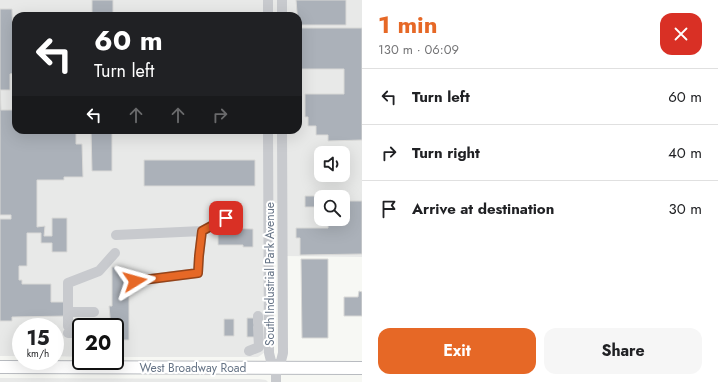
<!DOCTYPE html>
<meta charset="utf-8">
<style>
body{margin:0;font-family:Jost,sans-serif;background:#f6f6f6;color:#202124;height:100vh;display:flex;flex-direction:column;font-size:15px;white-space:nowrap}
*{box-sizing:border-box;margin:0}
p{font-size:13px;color:#757577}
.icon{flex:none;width:22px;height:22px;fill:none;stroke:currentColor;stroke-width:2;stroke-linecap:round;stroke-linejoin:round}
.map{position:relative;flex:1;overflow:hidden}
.sheet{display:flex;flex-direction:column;background:#fff;width:356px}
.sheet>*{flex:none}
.banner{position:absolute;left:12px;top:12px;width:290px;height:122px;border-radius:12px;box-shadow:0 4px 16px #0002;background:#202124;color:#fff;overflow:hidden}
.controls{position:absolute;left:314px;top:146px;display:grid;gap:8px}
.controls a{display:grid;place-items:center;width:36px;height:36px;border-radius:8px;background:#fff;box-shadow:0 4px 16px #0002;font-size:20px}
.speed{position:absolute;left:12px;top:318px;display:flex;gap:8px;font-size:20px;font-weight:700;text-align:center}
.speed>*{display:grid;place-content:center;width:52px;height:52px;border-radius:50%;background:#fff;box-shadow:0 4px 16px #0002;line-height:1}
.speed small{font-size:10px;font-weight:400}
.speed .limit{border:2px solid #111;border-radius:6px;background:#fff;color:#111}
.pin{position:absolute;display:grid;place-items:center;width:34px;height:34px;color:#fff;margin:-17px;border-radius:8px;box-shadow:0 2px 6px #0006}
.me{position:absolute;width:44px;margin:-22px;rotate:82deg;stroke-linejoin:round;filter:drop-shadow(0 0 3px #0008)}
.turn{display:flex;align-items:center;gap:14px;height:84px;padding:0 16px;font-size:18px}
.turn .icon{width:52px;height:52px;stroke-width:2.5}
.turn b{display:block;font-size:28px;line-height:34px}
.lanes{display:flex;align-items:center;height:38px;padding:0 16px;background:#0003;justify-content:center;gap:20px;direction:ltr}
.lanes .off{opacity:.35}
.round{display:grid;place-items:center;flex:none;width:42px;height:42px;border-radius:12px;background:#f6f6f6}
.summary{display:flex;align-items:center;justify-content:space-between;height:68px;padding:0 16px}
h1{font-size:24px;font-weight:700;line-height:30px;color:#e66826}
.primary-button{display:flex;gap:8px;margin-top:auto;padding:8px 16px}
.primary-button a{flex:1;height:46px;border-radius:12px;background:#e66826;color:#fff;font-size:16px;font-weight:700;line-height:46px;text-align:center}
.primary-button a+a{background:#f6f6f6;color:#202124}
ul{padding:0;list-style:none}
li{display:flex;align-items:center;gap:12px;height:56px;padding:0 16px;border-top:1px solid #e0e0e0}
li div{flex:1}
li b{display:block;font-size:15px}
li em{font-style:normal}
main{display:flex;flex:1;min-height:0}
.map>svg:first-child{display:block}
</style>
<main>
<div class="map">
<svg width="362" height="382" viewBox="0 0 362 382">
<rect width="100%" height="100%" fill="#f7f8f4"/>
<path fill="#e8e9e8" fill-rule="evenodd" d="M0,0h362v257l-77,-1v-53h-20v149l-4,3 -3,2h-143v-30h-34v30l-26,-1v-29h-34v29h-21zM16,16h282v114h-282zM321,153h22v22h-22zM321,197h22v22h-22z
M0,378l259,1 7,1 2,2h-268z"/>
<path fill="#abb1b9" stroke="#d9d9d7" d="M92,0h21v16h-21z
M296,0h50v25h-48z
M0,9h12l1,31 3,-1v34l-6,1v16h-10l1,20h15v20h60v14h6l1,33h-19v3h-27v47l8,-1 -1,10h8v-18h15v34h-15v-9h-11v-10h-14v33h-8v14h3v4h29v18h16v14l-55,1v4h-12v-102h11v-4h-11z
M298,28h64v112l-34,1v-6h-12v-9h-8v-9h-3v-23h39v-25h-46z
M91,130h21v41h-20z
M144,160h111v26h-111z
M305,196h11v11h-11z
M343,201h19v53l-62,1v-17h-4v-10h32v-9h15z
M218,228l35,1v18h-10v-2h-25z
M301,259h27v79h-26z
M112,267h6v3h11v70h-14v-13h-4l-2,-21h3z
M359,291l3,1v24h-18v-19h14z
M247,318h9v19h-9z
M224,319h10v17h-10z"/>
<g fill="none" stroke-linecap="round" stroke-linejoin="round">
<g stroke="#b8bbc0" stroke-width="14">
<path id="major" d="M0,367l362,1"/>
</g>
<path stroke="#c8cace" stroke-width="10" d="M268,0v16
M282,0v16
M268,130l1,223 2,8 5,7
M116,235l86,-4 24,-13
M135,281l63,-8 1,-17 3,-25
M68,312h26
M258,316v7
M68,326v-43l31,-12 16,-18
M68,333h13
M249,351l10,-4 -1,-20
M276,368l5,-7 2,-8 -1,-223
M276,382v-14"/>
<use href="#major" stroke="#fff" stroke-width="12"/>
</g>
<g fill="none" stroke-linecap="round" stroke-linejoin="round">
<g stroke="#964419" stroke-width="10">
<path id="route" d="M135,281l63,-8 1,-17 3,-25 24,-13"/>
</g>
<use href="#route" stroke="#e66826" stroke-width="7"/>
</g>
<g text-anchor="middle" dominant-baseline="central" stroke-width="4" stroke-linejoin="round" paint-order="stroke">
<g font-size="12" fill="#667486" stroke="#fff">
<text transform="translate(270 274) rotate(-90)">South Industrial Park Avenue</text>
<text x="193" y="368">West Broadway Road</text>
</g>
</g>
</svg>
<div class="controls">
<a><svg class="icon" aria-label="sound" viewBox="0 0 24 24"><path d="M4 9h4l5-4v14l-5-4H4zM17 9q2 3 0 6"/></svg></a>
<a><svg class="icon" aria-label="search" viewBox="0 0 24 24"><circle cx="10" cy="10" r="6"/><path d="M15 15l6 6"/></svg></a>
</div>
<div class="speed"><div>15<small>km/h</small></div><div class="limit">20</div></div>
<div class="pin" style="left:226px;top:218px;background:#d93025"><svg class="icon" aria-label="arrive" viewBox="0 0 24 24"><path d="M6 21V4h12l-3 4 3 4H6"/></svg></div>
<svg class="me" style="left:135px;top:281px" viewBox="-20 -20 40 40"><path d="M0-17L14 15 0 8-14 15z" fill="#e66826" stroke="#fff" stroke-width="4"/></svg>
<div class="banner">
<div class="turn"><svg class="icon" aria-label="left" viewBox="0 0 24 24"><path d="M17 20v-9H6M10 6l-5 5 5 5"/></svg><div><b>60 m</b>Turn left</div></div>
<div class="lanes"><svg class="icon" aria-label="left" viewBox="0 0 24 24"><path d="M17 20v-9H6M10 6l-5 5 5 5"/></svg><svg class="icon off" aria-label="ahead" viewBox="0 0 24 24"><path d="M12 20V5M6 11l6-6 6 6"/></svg><svg class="icon off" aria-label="ahead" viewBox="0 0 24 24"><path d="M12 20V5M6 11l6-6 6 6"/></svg><svg class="icon off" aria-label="right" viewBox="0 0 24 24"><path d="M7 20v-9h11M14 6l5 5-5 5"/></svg></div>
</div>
</div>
<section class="sheet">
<div class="summary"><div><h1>1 min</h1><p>130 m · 06:09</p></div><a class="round" style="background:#d93025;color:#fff"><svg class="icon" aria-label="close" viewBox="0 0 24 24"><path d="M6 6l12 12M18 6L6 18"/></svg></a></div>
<ul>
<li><svg class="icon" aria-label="left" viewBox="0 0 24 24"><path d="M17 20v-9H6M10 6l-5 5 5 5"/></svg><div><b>Turn left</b></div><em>60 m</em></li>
<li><svg class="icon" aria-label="right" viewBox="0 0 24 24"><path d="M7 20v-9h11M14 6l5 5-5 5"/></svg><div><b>Turn right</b></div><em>40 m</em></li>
<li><svg class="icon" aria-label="arrive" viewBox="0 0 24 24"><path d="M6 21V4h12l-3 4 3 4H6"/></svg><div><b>Arrive at destination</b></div><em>30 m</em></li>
</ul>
<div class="primary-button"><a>Exit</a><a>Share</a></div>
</section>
</main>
